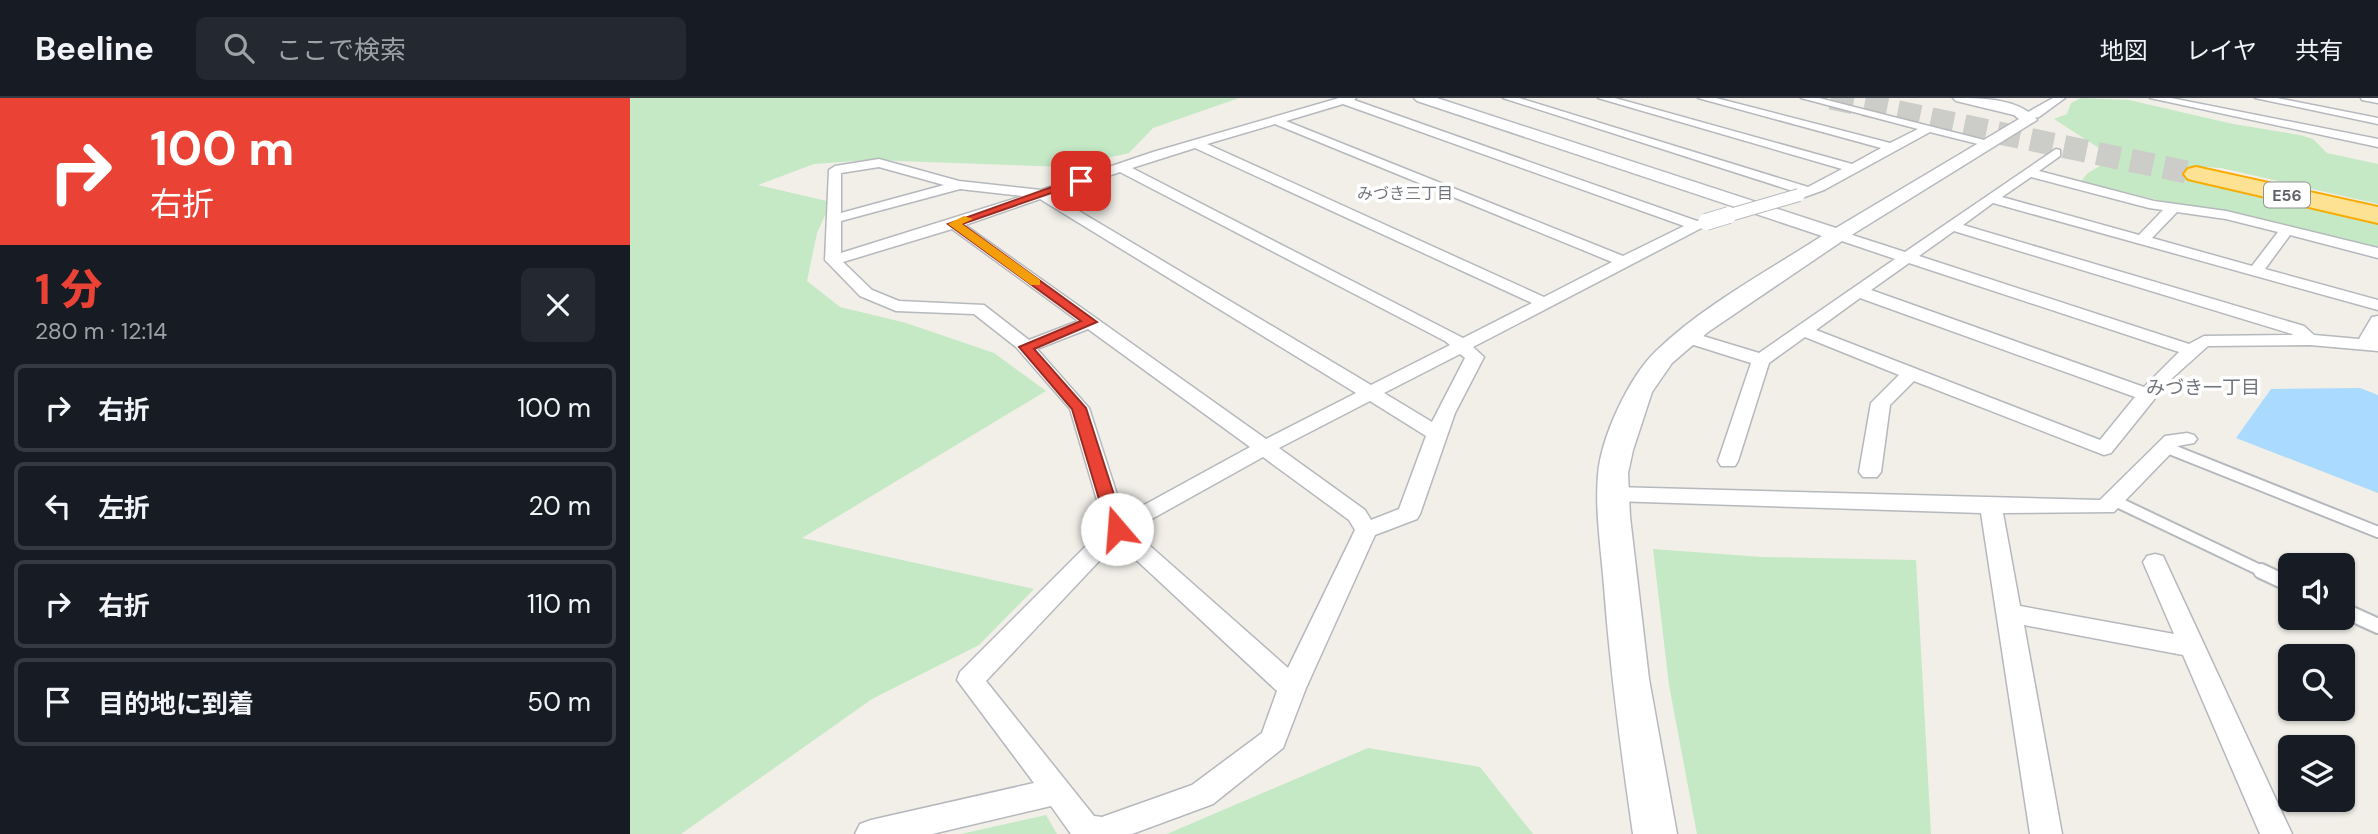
<!DOCTYPE html>
<html lang="ja">
<meta charset="utf-8">
<style>
body{margin:0;font-family:"DM Sans","Noto Sans JP",sans-serif;background:#242831;color:#f1f3f6;height:100vh;display:flex;flex-direction:column;font-size:26px;white-space:nowrap}
*{box-sizing:border-box;margin:0}
p{font-size:23px;color:#9ea1a6}
.icon{flex:none;width:38px;height:38px;fill:none;stroke:currentColor;stroke-width:2;stroke-linecap:round;stroke-linejoin:round}
.map{position:relative;flex:1;overflow:hidden}
.drawer{display:flex;flex-direction:column;background:#171b24;width:630px}
.drawer>*{flex:none}
.guide{background:#ea4335;color:#fff;overflow:hidden}
.controls{position:absolute;left:1648px;top:455px;display:grid;gap:14px}
.controls a{display:grid;place-items:center;width:77px;height:77px;border-radius:10px;background:#171b24;box-shadow:0 2px 5px #0004;font-size:35px}
.pin{position:absolute;display:grid;place-items:center;width:60px;height:60px;color:#fff;margin:-30px;border-radius:14px;box-shadow:0 4px 10px #0006}
.me{position:absolute;width:77px;margin:-38px;rotate:342deg;stroke-linejoin:round;filter:drop-shadow(0 0 5px #0008)}
.turn{display:flex;align-items:center;gap:24px;height:147px;padding:0 35px;font-size:32px}
.turn .icon{width:91px;height:91px;stroke-width:2.5}
.turn b{display:block;font-size:49px;line-height:60px}
.round{display:grid;place-items:center;flex:none;width:74px;height:74px;border-radius:10px;background:#242831}
.overview{display:flex;align-items:center;justify-content:space-between;height:119px;padding:0 35px}
h1{font-size:42px;font-weight:800;line-height:52px;color:#ea4335}
ul{padding:0;list-style:none}
li{display:flex;align-items:center;gap:21px;height:88px;margin:0 14px 10px;padding:0 21px;border:4px solid #363941;border-radius:10px}
li div{flex:1}
li b{display:block;font-size:26px}
li em{font-style:normal}
header{display:flex;align-items:center;gap:42px;box-sizing:border-box;height:98px;padding:0 35px;background:#171b24;border-bottom:2px solid #363941}
header strong{font-size:33px}
nav{display:flex;gap:38px;margin-inline-start:auto;font-size:24px}
.search{width:490px;height:63px;background:#242831;display:flex;align-items:center;gap:18px;box-sizing:border-box;padding:0 24px;border-radius:10px;color:#9ea1a6;font-size:26px}
main{display:flex;flex:1;min-height:0}
.map>svg:first-child{display:block}
</style>
<header>
<strong>Beeline</strong>
<div class="search"><svg class="icon" aria-label="search" viewBox="0 0 24 24"><circle cx="10" cy="10" r="6"/><path d="M15 15l6 6"/></svg>ここで検索</div>
<nav><a>地図</a><a>レイヤ</a><a>共有</a></nav>
</header>
<main>
<section class="drawer">
<div class="guide">
<div class="turn"><svg class="icon" aria-label="right" viewBox="0 0 24 24"><path d="M7 20v-9h11M14 6l5 5-5 5"/></svg><div><b>100 m</b>右折</div></div>
</div>
<div class="overview"><div><h1>1 分</h1><p>280 m · 12:14</p></div><a class="round"><svg class="icon" aria-label="close" viewBox="0 0 24 24"><path d="M6 6l12 12M18 6L6 18"/></svg></a></div>
<ul>
<li><svg class="icon" aria-label="right" viewBox="0 0 24 24"><path d="M7 20v-9h11M14 6l5 5-5 5"/></svg><div><b>右折</b></div><em>100 m</em></li>
<li><svg class="icon" aria-label="left" viewBox="0 0 24 24"><path d="M17 20v-9H6M10 6l-5 5 5 5"/></svg><div><b>左折</b></div><em>20 m</em></li>
<li><svg class="icon" aria-label="right" viewBox="0 0 24 24"><path d="M7 20v-9h11M14 6l5 5-5 5"/></svg><div><b>右折</b></div><em>110 m</em></li>
<li><svg class="icon" aria-label="arrive" viewBox="0 0 24 24"><path d="M6 21V4h12l-3 4 3 4H6"/></svg><div><b>目的地に到着</b></div><em>50 m</em></li>
</ul>
</section>
<div class="map">
<svg width="1748" height="736" viewBox="0 0 1748 736">
<rect width="100%" height="100%" fill="#f1efe8"/>
<path fill="#c5e8c5" d="M0,0h609l-86,30 -24,25 -63,14 -195,-7 -57,4 -56,21 73,17 -14,31 -10,48 33,26 66,16 88,30 52,38 -244,147 232,51 -55,56 -107,54 -191,135h-51z
M1451,0l48,2 104,24 67,11 13,4 14,14 51,11v40l-157,-36 -16,-1 -16,9 189,47v27l-156,-39 -64,-11 -77,-19 7,-8 22,-13 -8,-10 -48,-31 13,-5 4,-11z
M1023,451l109,8 154,3 15,274h-234l-28,-149z
M738,650l112,19 53,67h-366z
M416,717l11,19h-96z"/>
<path fill="#aadaff" d="M1730,290l18,7v98l-142,-55 35,-49z"/>
<g fill="none" stroke-linecap="round" stroke-linejoin="round">
<path stroke="#ccccc8" stroke-width="23" stroke-dasharray="23 11" stroke-linecap="butt" d="M1201,0l365,76"/>
<g stroke="#b5b8bc" stroke-width="14">
<path id="lane-far1" d="M1535,349l213,85
M1483,402l151,72"/>
</g>
<g stroke="#b5b8bc" stroke-width="18">
<path id="lane" d="M1631,473l30,14
M1713,512l35,16"/>
</g>
<g stroke="#b5b8bc" stroke-width="3">
<path id="street" d="M709,0h17l-2,2 343,121 9,-3 7,4 -240,125 11,10 -29,56 -35,101 -3,5 -42,16 -69,153 -23,60 -70,56 -81,30h-61l-20,-28 -119,28h-77l5,-10 11,-4 163,-37 -77,-103 3,-8 145,-145 -35,-118 -54,-62 -42,-33 -78,-3 -36,-15 -32,-33 -3,-3 4,-90 6,-4 44,-7 80,22 82,9 112,-38zM713,6l341,122 -61,30 -337,-135zM645,26l337,138 -68,35 -337,-153zM565,50l337,155 -69,35 -331,-170zM249,69l65,18 -103,28v-40zM490,74l325,169 5,4 -79,40 -319,-190zM330,91l63,7 -182,57v-32zM410,101l316,194 -90,46 -301,-214zM322,131l126,92 -49,19 -45,-35 -85,-4 -27,-11 -29,-28zM458,231l162,118 -126,69 -35,-108 -52,-59zM830,256l5,4 -33,64 -48,-29zM740,303l56,35 -27,73 -28,11 -6,-10 -86,-62zM633,359l86,63 6,10 -67,138 -156,-138zM487,444l160,149 -15,42 -70,52 -90,32 -8,-1 -108,-135z
M873,0h16l289,89 34,-18 -244,-71h17l237,66 29,-16 -183,-50h18l174,45 28,-14 -117,-31h18l177,45 -6,4 -60,-15 -106,58 -25,9 -7,-4 4,-3z
M1423,0h12l-26,19 -12,2 -6,-3z
M1520,0h21l207,41v8z
M1625,0h22l101,20v6z
M1731,0h17v5l-16,-3z
M1426,51l4,1v6l-21,15 115,30 72,10 152,37v10l-88,-23 -25,34 113,31v10l-385,-107 -30,22 341,101 10,9 45,4 13,-22 6,-1v35l-68,-6 -102,1 -39,35 -58,72 -7,2 -190,-74 -24,24 -9,67 -4,5h-14l-4,-5 12,-69 28,-28 -94,-38 -36,26 -31,98 -3,5h-14l-3,-5 33,-98 -70,-22 -3,-4 3,-4h12l66,20 136,-94 -62,-21 -2,-3 2,-3h10l62,20zM1401,79l118,31 14,2 -24,25 -137,-38zM1547,114l49,7 52,13 -26,34 -100,-28zM1324,133l338,103 1,1 -89,1 -15,8 -270,-88zM1279,165l270,89 -35,35 -273,-97zM1230,200l275,99 -35,43 -284,-110z
M1557,335l7,2 3,4 -3,4 -16,3 -64,66 -111,1 17,93 154,28 -31,-72 4,-6 8,-2 8,2 129,278h-32l-77,-179 -159,-30 38,209h-32l-49,-321 -368,-12 -8,-2 -3,-5 3,-5 8,-2 487,13 65,-64z"/>
</g>
<g stroke="#b6babf" stroke-width="3">
<path id="secondary" d="M784,0h23l399,130 183,-109 -5,-4 -58,-14 -3,-3c26,0 67,0 84,22l-192,119 -137,93 -36,31 -20,29 -19,58 -5,23 2,44 19,162 28,155h-44c-12,-83 -23,-165 -29,-248 -3,-37 -9,-75 -6,-111 3,-38 31,-98 58,-124 48,-46 110,-79 166,-115l-405,-135z"/>
</g>
<g stroke="#f9ab00" stroke-width="4">
<path id="highway" d="M1566,69l182,40v16l-190,-44 -4,-5 4,-5z"/>
</g>
<use href="#lane-far1" stroke="#fff" stroke-width="10"/>
<use href="#lane" stroke="#fff" stroke-width="14"/>
<use href="#street" fill="#fff" fill-rule="evenodd"/>
<use href="#secondary" fill="#fff" fill-rule="evenodd"/>
<use href="#highway" fill="#fde293" fill-rule="evenodd"/>
<g stroke="#b5b8bc" stroke-width="14" stroke-linecap="butt">
<path id="street-bridge-far1" d="M1093,119l76,-22"/>
</g>
<g stroke="#b5b8bc" stroke-width="18" stroke-linecap="butt">
<path id="street-bridge" d="M1076,124l23,-7"/>
</g>
<use href="#street-bridge-far1" stroke="#fff" stroke-width="12"/>
<use href="#street-bridge" stroke="#fff" stroke-width="16"/>
</g>
<path fill="#ea4335" stroke="#982c22" stroke-width="2" d="M447,80l9,3 -124,43 135,98 -63,27 52,59 39,121 -8,6 -9,-6 -36,-120 -53,-62 62,-26 -133,-97z"/>
<path fill="#f59e0b" d="M334,118l9,3 -11,5 78,56v5h-9l-83,-61z"/>
<g text-anchor="middle" dominant-baseline="central" stroke-width="7" stroke-linejoin="round" paint-order="stroke">
<g font-size="16" fill="#70757a" stroke="#fff">
<text x="775" y="95">みづき三丁目</text>
</g>
<rect fill="#fff" stroke="#8f9295" stroke-width="2" x="1634" y="84.5" width="46" height="25" rx="5"/>
<g font-size="16" font-weight="bold" fill="#5f6368">
<text x="1657" y="97">E56</text>
</g>
<g font-size="19" fill="#70757a" stroke="#fff">
<text x="1573" y="289">みづき一丁目</text>
</g>
</g>
</svg>
<div class="controls">
<a><svg class="icon" aria-label="sound" viewBox="0 0 24 24"><path d="M4 9h4l5-4v14l-5-4H4zM17 9q2 3 0 6"/></svg></a>
<a><svg class="icon" aria-label="search" viewBox="0 0 24 24"><circle cx="10" cy="10" r="6"/><path d="M15 15l6 6"/></svg></a>
<a><svg class="icon" aria-label="layers" viewBox="0 0 24 24"><path d="M12 4l9 5-9 5-9-5zM3 14l9 5 9-5"/></svg></a>
</div>
<div class="pin" style="left:451px;top:83px;background:#d93025"><svg class="icon" aria-label="arrive" viewBox="0 0 24 24"><path d="M6 21V4h12l-3 4 3 4H6"/></svg></div>
<svg class="me" style="left:487px;top:431px" viewBox="-20 -20 40 40"><circle r="19" fill="#fff"/><path d="M0-13L10 11 0 6-10 11z" fill="#ea4335"/></svg>
</div>
</main>
